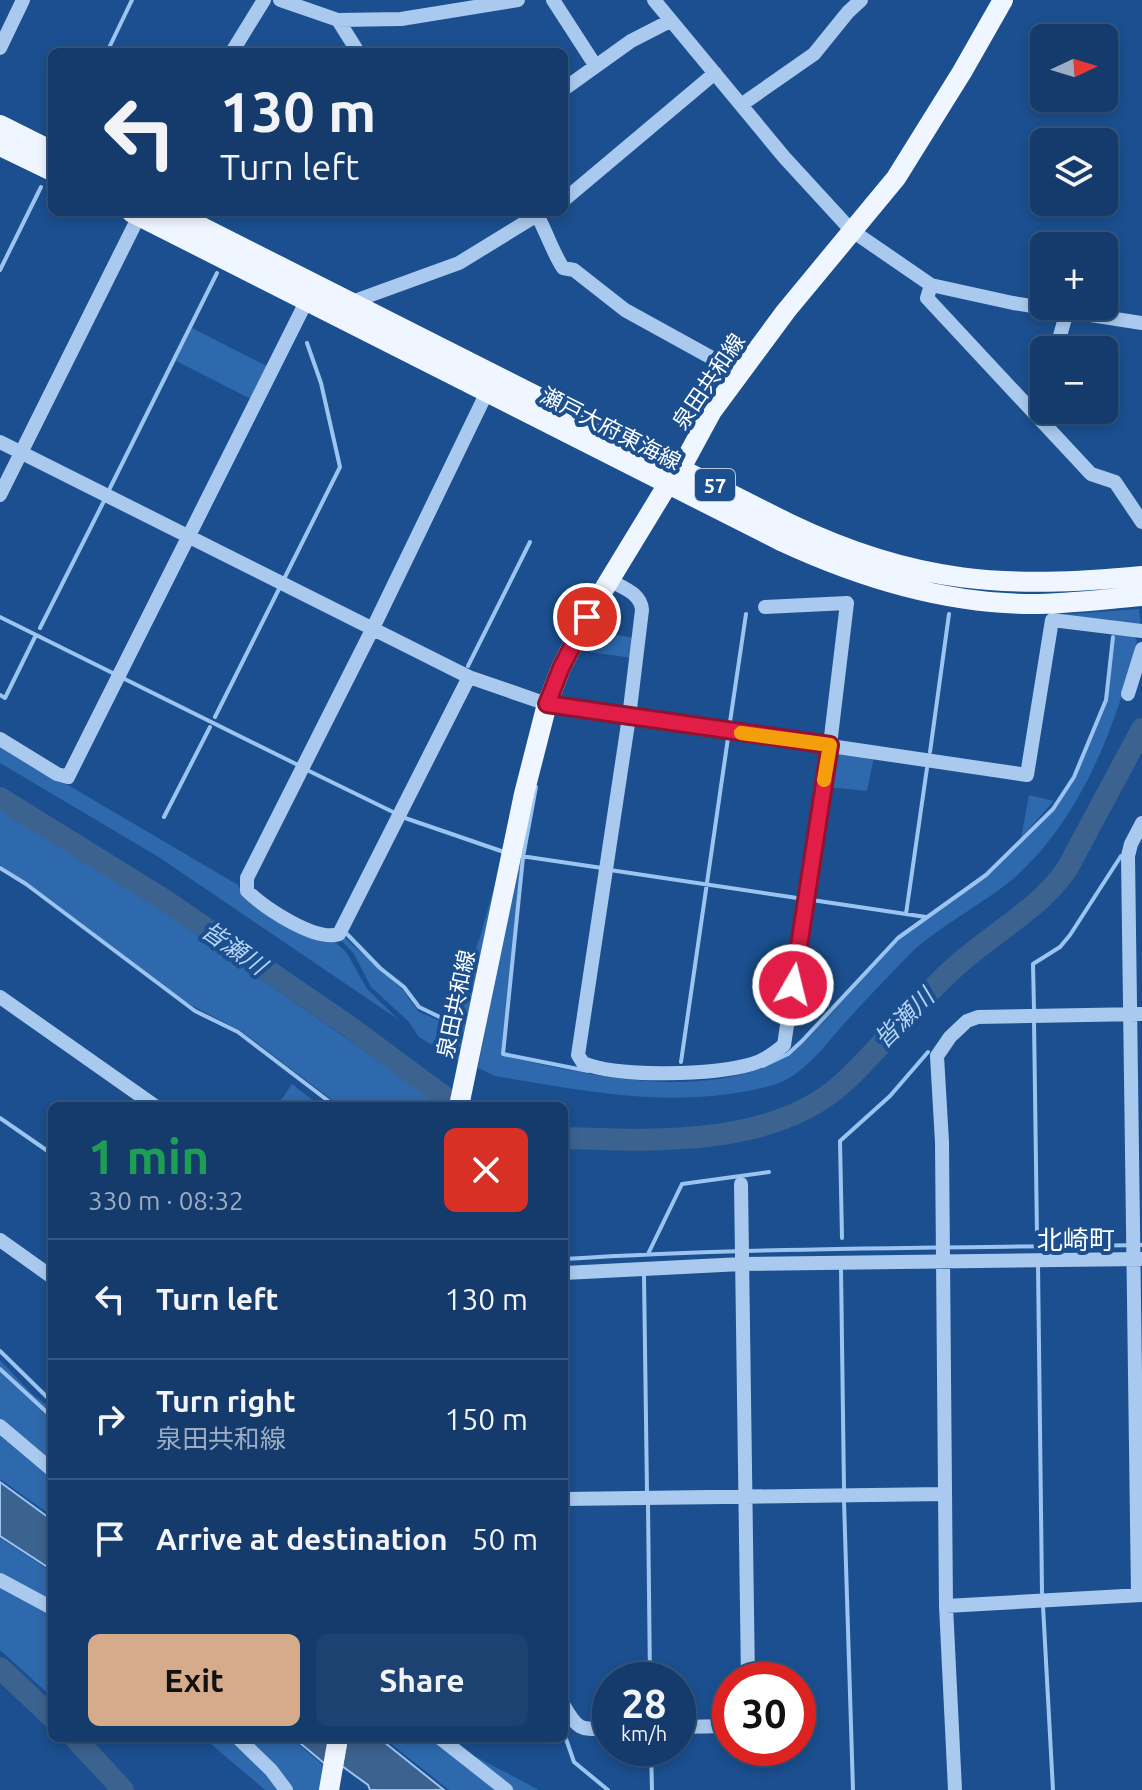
<!DOCTYPE html>
<meta charset="utf-8">
<style>
body{margin:0;font-family:Ubuntu,"Noto Sans JP",sans-serif;background:#1d4271;color:#f1f3f6;height:100vh;display:flex;flex-direction:column;font-size:30px;white-space:nowrap}
*{box-sizing:border-box;margin:0}
p{font-size:26px;color:#9dadc1}
.icon{flex:none;width:44px;height:44px;fill:none;stroke:currentColor;stroke-width:2;stroke-linecap:round;stroke-linejoin:round}
.map{position:relative;flex:1;overflow:hidden}
.panel{position:absolute;left:48px;top:1102px;width:520px;height:640px;display:flex;flex-direction:column;background:#143b6b;border-radius:12px;box-shadow:0 4px 12px #0003,0 0 0 2px #33557e}
.panel>*{flex:none}
.top-card{position:absolute;left:48px;top:48px;width:520px;height:168px;border-radius:12px;box-shadow:0 4px 12px #0003,0 0 0 2px #33557e;background:#143b6b;color:#f1f3f6;overflow:hidden}
.needle{width:52px;rotate:86deg}
.fabs{position:absolute;left:1030px;top:24px;display:grid;gap:16px}
.fabs a{display:grid;place-items:center;width:88px;height:88px;border-radius:12px;background:#143b6b;box-shadow:0 4px 12px #0003,0 0 0 2px #33557e;font-size:40px}
.speed{position:absolute;left:592px;top:1662px;display:flex;gap:16px;font-size:40px;font-weight:700;text-align:center}
.speed>*{display:grid;place-content:center;width:104px;height:104px;border-radius:50%;background:#143b6b;box-shadow:0 4px 12px #0003,0 0 0 2px #33557e;line-height:1}
.speed small{font-size:20px;font-weight:400}
.speed .limit{border:12px solid #d22;background:#fff;color:#111}
.pin{position:absolute;display:grid;place-items:center;width:68px;height:68px;color:#fff;margin:-34px;border:4px solid #fff;border-radius:50%;box-shadow:0 2px 8px #0007}
.me{position:absolute;width:88px;margin:-44px;rotate:8deg;stroke-linejoin:round;filter:drop-shadow(0 0 6px #0008)}
.turn{display:flex;align-items:center;gap:28px;height:168px;padding:0 40px;font-size:36px}
.turn .icon{width:104px;height:104px;stroke-width:2.5}
.turn b{display:block;font-size:56px;line-height:68px}
.round{display:grid;place-items:center;flex:none;width:84px;height:84px;border-radius:12px;background:#1d4271}
.head{display:flex;align-items:center;justify-content:space-between;height:136px;padding:0 40px}
h1{font-size:48px;font-weight:700;line-height:60px;color:#1e9e55}
.primary-button{display:flex;gap:16px;margin-top:auto;padding:16px 40px}
.primary-button a{flex:1;height:92px;border-radius:12px;background:#d6ab8b;color:#111;font-size:32px;font-weight:700;line-height:92px;text-align:center}
.primary-button a+a{background:#1d4271;color:#f1f3f6}
ul{padding:0;list-style:none}
li{display:flex;align-items:center;gap:24px;height:120px;padding:0 40px;border-top:2px solid #33557e}
li div{flex:1}
li b{display:block;font-size:30px}
li em{font-style:normal}
.map>svg:first-child{display:block}
</style>
<div class="map">
<svg width="1142" height="1790" viewBox="0 0 1142 1790">
<rect width="100%" height="100%" fill="#1b4f8f"/>
<path fill="#2e69ad" d="M192,328l77,39 -16,33 -77,-39z
M1139,609l2,17 -85,-11z
M599,632l36,6 -2,20 -44,-6z
M1115,633l19,3 3,5c-20,85 -59,185 -129,242 -30,24 -77,48 -102,75 -18,19 -37,38 -54,57 -22,23 -44,58 -76,69 -14,5 -32,8 -47,10 -80,11 -155,-5 -234,-18l-17,-8 40,-209 3,2 -20,194c86,20 207,49 288,0l110,-117 88,-61 67,-67 22,-33 31,-76z
M0,745l238,140 3,7 92,48 14,13 20,36 32,31 -242,-164 -157,-93z
M835,751l39,6 -7,34 -41,-4z
M1029,795l25,6 -33,37z
M0,807l121,75 323,224h-104l-99,-75 -54,-28 -187,-138z
M503,856l-42,206 -42,-25 -11,-16 -37,-34 -17,-33 -13,-14 3,-3 58,52 17,23 31,13 30,-88z
M292,1084l28,22h-43z
M0,1360l31,33 21,16v107l-52,-37z
M0,1538l52,34v125l-52,-47z
M204,1738h87l33,28 -4,24h-55z
M384,1738h69l10,12 76,40h-90z"/>
<path fill="#3c6290" stroke="#9cc4f0" stroke-width="2" d="M0,1482l52,38v50l-52,-34z
M294,1738h36l-5,26z
M347,1738h32l65,52h-74l-2,-5 -26,-19z"/>
<g fill="none" stroke-linecap="round" stroke-linejoin="round">
<path stroke="#9cc4f0" stroke-width="4" d="M107,52l25,-52
M0,270l41,-83
M110,488l107,-215
M285,577l55,-110 -19,-84 -14,-40
M0,617l300,149
M40,628l64,-127
M468,666l62,-124
M0,695l5,3 31,-63
M215,717l64,-128
M730,722l16,-108
M930,752l19,-138
M307,770l88,43
M536,787l-13,70 -20,197 85,17
M164,817l46,-90
M405,818l99,34
M521,856l81,12
M0,868l26,16 169,127 43,21 97,74
M610,870l187,28
M812,900l114,17
M906,914l21,-146
M347,934l33,34 24,19 15,20 31,15
M1034,1010l-1,-46 27,-17 10,-12 51,-79
M1034,1021l3,215
M681,1062l47,-324
M763,1066l25,-12 14,-13 96,-103 88,-63 67,-66 21,-32 32,-77 7,-63
M0,1118l52,36
M842,1238l-2,-97 50,-45 38,-44
M648,1254l34,-70 87,-12
M564,1259c192,-12 385,-11 578,-14
M1038,1264l4,329
M841,1269l3,220
M644,1276l3,216
M0,1351l52,51
M0,1369l52,48
M844,1501l9,289
M648,1503l2,177
M1043,1606l10,184
M564,1733l10,29 34,28
M651,1748l1,42"/>
<path stroke="#3c6290" stroke-width="22" d="M0,798l163,101 187,128 97,72 16,7
M564,1138c89,3 209,9 279,-55 39,-36 71,-79 110,-114 37,-35 85,-58 114,-100l75,-140
M0,1668l52,49
M75,1738l48,52"/>
<path stroke="#a9c9ee" stroke-width="14" d="M280,0l58,20 63,-1 117,-19
M553,0l42,65
M654,0l130,157 67,73 80,55 82,18 129,20
M338,20l20,32
M0,48l23,-48
M232,52l32,-52
M564,89l67,-48 39,-20
M741,105l73,-51 34,-42 13,-12
M564,200l151,-127
M537,215c10,18 15,36 26,53l11,2 51,40 116,64
M931,285l-4,13 164,176 24,8 27,40
M349,303l110,-40 83,-51
M1056,350l11,-39
M1038,417l6,-22
M0,442l469,235 78,27 480,71 25,-155 90,11
M0,495l141,-283
M609,580c14,8 32,13 33,30l-13,107 -51,338 5,8c36,15 131,12 169,1 13,-4 22,-11 32,-19l46,-300 17,-142 -82,4
M469,677l-130,257c-24,8 -74,-26 -92,-43v-13l126,-250 114,-236
M1128,694l14,-45
M0,739l57,35 11,3 238,-475
M0,997l155,109
M741,1184l7,496
M0,1240l52,37
M564,1273l178,-9 400,-5
M0,1426l52,44
M564,1499l381,-5
M0,1580l52,28
M1138,1595l-10,-739 3,-12 11,-21
M946,1606l196,-11
M564,1706c15,26 17,23 46,23
M678,1727l52,-1
M238,1738l33,32 15,20
M440,1738l66,52
M955,1790l-9,-184 -4,-464 -5,-86 13,-19 17,-16 11,-4 164,-3"/>
<path stroke="#f0f6ff" stroke-width="20" d="M0,125l52,26
M0,146l52,25
M131,212l652,330c78,36 161,62 249,62 36,0 73,-5 110,-8
M172,212l618,312c125,60 217,65 352,52
M459,1106l65,-312 23,-90 14,-36 26,-51 81,-133 13,-16 31,-57 74,-100 110,-133 66,-106 41,-72
M329,1790l9,-52"/>
</g>
<g fill="none" stroke-linecap="round" stroke-linejoin="round">
<g stroke="#92132f" stroke-width="20">
<path id="route" d="M587,617l-26,51 -14,36 283,41 -37,240"/>
</g>
<use href="#route" stroke="#e11d48" stroke-width="14"/>
<path stroke="#f59e0b" stroke-width="14" d="M741,733l89,12 -6,35"/>
</g>
<g text-anchor="middle" dominant-baseline="central" stroke-width="8" stroke-linejoin="round" paint-order="stroke">
<rect fill="#1b4f8f" stroke="#bbcadd" stroke-width="2" x="695" y="469" width="40" height="32" rx="6"/>
<g font-size="20" font-weight="bold" fill="#fff">
<text x="715" y="485">57</text>
</g>
<g font-size="22" fill="#fff" stroke="#1b4f8f">
<text transform="translate(708 381) rotate(-56)">泉田共和線</text>
<text transform="translate(611 428) rotate(27)">瀬戸大府東海線</text>
<text transform="translate(455 1004) rotate(-78)">泉田共和線</text>
</g>
<g font-size="24" font-style="italic" fill="#b5d3f5" stroke="#1b4f8f">
<text transform="translate(234 948) rotate(35)">皆瀬川</text>
<text transform="translate(904 1018) rotate(-45)">皆瀬川</text>
</g>
<g font-size="26" fill="#fff" stroke="#1b4f8f">
<text x="1076" y="1239">北崎町</text>
</g>
</g>
</svg>
<div class="fabs">
<a><svg class="needle" viewBox="-14 -14 28 28"><path d="M0-13l5 13h-10z" fill="#e53935"/><path d="M0 13l5-13h-10z" fill="#9dadc1"/></svg></a>
<a><svg class="icon" aria-label="layers" viewBox="0 0 24 24"><path d="M12 4l9 5-9 5-9-5zM3 14l9 5 9-5"/></svg></a>
<a>+</a>
<a>−</a>
</div>
<div class="speed"><div>28<small>km/h</small></div><div class="limit">30</div></div>
<div class="pin" style="left:587px;top:617px;background:#d93025"><svg class="icon" aria-label="arrive" viewBox="0 0 24 24"><path d="M6 21V4h12l-3 4 3 4H6"/></svg></div>
<svg class="me" style="left:793px;top:985px" viewBox="-20 -20 40 40"><circle r="17" fill="#e11d48" stroke="#fff" stroke-width="3"/><path d="M0-11L8 9 0 5-8 9z" fill="#fff"/></svg>
<div class="top-card">
<div class="turn"><svg class="icon" aria-label="left" viewBox="0 0 24 24"><path d="M17 20v-9H6M10 6l-5 5 5 5"/></svg><div><b>130 m</b>Turn left</div></div>
</div>
<section class="panel">
<div class="head"><div><h1>1 min</h1><p>330 m · 08:32</p></div><a class="round" style="background:#d93025;color:#fff"><svg class="icon" aria-label="close" viewBox="0 0 24 24"><path d="M6 6l12 12M18 6L6 18"/></svg></a></div>
<ul>
<li><svg class="icon" aria-label="left" viewBox="0 0 24 24"><path d="M17 20v-9H6M10 6l-5 5 5 5"/></svg><div><b>Turn left</b></div><em>130 m</em></li>
<li><svg class="icon" aria-label="right" viewBox="0 0 24 24"><path d="M7 20v-9h11M14 6l5 5-5 5"/></svg><div><b>Turn right</b><p>泉田共和線</p></div><em>150 m</em></li>
<li><svg class="icon" aria-label="arrive" viewBox="0 0 24 24"><path d="M6 21V4h12l-3 4 3 4H6"/></svg><div><b>Arrive at destination</b></div><em>50 m</em></li>
</ul>
<div class="primary-button"><a>Exit</a><a>Share</a></div>
</section>
</div>
